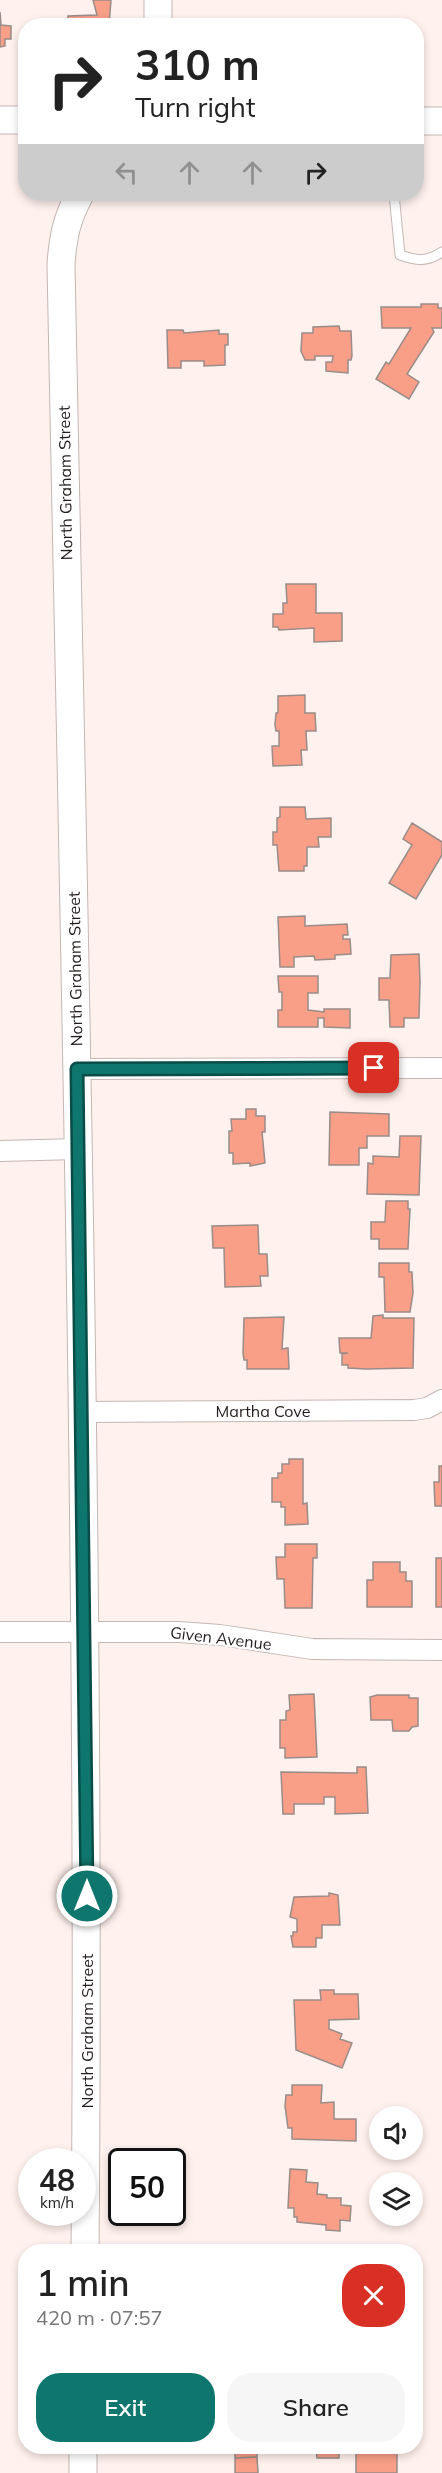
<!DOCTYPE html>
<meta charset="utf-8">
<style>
body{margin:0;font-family:Mulish,sans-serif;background:#f6f6f6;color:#222;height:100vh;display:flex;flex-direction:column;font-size:22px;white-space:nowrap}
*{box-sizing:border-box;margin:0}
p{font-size:20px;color:#767676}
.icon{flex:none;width:33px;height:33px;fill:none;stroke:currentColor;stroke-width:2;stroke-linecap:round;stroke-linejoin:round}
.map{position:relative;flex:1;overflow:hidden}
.sheet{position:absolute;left:18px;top:2244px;width:405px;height:210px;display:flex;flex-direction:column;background:#fff;border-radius:24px;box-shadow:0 3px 9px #0003}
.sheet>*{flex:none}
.top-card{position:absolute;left:18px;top:18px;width:406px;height:183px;border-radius:24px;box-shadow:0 3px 9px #0003;background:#fff;color:#222;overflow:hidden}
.fabs{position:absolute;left:369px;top:2106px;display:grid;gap:12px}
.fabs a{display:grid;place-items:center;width:54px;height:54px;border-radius:50%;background:#fff;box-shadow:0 3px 9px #0003;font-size:30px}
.speed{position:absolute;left:18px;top:2148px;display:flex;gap:12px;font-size:30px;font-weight:700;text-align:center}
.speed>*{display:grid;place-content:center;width:78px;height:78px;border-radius:50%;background:#fff;box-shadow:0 3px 9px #0003;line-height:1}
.speed small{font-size:15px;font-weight:400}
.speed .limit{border:3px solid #111;border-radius:9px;background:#fff;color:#111}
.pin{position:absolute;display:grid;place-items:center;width:51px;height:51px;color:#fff;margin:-26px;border-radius:12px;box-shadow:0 3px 9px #0006}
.me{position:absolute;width:66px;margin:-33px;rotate:0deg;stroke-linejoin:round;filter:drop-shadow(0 0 4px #0008)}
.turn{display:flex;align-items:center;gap:21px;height:126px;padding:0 18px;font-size:27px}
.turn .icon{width:78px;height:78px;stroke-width:2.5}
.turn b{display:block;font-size:42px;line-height:51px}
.lanes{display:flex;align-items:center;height:57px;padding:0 18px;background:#0003;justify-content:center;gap:30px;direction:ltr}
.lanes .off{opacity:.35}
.round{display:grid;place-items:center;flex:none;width:63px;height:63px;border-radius:24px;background:#f6f6f6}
.headline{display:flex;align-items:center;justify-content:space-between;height:102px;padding:0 18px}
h1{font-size:36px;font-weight:600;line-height:45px}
.primary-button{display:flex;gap:12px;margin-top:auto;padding:12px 18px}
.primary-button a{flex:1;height:69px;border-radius:24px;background:#0f766e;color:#fff;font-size:24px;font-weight:600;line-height:69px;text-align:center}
.primary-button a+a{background:#f6f6f6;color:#222}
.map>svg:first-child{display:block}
</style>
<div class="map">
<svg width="442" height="2473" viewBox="0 0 442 2473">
<rect width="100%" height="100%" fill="#fff1ed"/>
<path fill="#f99f88" stroke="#998c89" stroke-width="1.5" d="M93,0h18l-2,26h-41v-10l29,-1z
M0,12l1,13 10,1v13h-6v7l-5,1z
M421,304h17v4h4v20h-10l2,4 -27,42 12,8 -10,17 -33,-20 10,-17 3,2 22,-36h-29l-1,-21h40z
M339,326l1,5h11l1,25 -1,4h-3v13l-22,-2v-9h6l1,-6h-18v4h-10l-4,-9 1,-18h11v-6z
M167,330h16l1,3 35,-3v4h9v11h-3v20l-21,1v-5h-23v7h-13z
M286,584h30v29h26v28l-28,1v-14l-35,2 -1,-3h-5v-13h10v-11h4z
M305,695v18h10l1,18h-10l1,19h-6l1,15 -29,1 -1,-20h7v-15h-3l-1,-6 1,-12h2v-17z
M280,807h25l1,12 25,-1v19h-13l1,10h-12v19h-3v5h-25l-2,-26h-4v-13h4v-14l3,-1z
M412,823l30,19v13l-26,44 -27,-16 23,-38 -9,-6z
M305,916v10l42,-2 1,11h-5v4h7l1,15 -16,1v4l-20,1 -1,-4 -20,1v10h-14l-2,-50z
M419,954l1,28 -1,36h-15v9h-14l-1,-27h-10v-22h11l1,-23z
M278,976h40v17h-10v17l16,2v-3h26v19l-26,-1v-9h-6v9h-40v-17h4v-18h-3z
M246,1109h10v7h9v16h-3l3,31 -15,3v-3l-17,1v-11h-4v-22h3l-1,-12h15z
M330,1112l59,2v22h-22v12h-8v17h-30z
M400,1136h21l-2,59 -52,-1 1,-31 5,1v-8l26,1z
M386,1201h22v8h2l-2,40h-29v-10h-8v-17h14z
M258,1225l1,29h8l1,22h-8l1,10 -36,1 -1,-39h-11l-1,-22z
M379,1263h30v9h3l1,21 -3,19h-25l-1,-35h-5z
M383,1315v3h31l-1,50 -47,1 -18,-1v-3h-6v-11l6,-1h-8l-1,-15h32l2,-22z
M284,1317l-2,32 6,-1 1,21h-42v-9h-3l-1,-7 1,-35z
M289,1459h14v45l4,-1 1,21 -23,1v-18h-4v-5h-9v-24h6v-5h4v-9h7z
M439,1466h3v40h-7l-1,-24h5z
M285,1544h32v14h-4l-1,50h-27l-1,-29h-7l-1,-22h9z
M436,1558h6v49h-6z
M373,1562h27v10h6v9h6v26h-45v-27h6z
M314,1694l3,63 -32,1v-10h-5v-28h6v-9l4,-1 -1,-15z
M377,1695h32v3h9v28l-6,1 -3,4h-16l-1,-11h-21l-1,-23z
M357,1767h9l2,46 -33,1v-17h-11v7h-30v10h-11l-2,-42 76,1z
M329,1893l9,2 2,30h-18v13h-6v9h-23l-2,-11h2v-4h4v-13l-7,-2 4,-20 35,-1z
M320,1990h14v4h24l1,25 -30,1v9l13,5 -2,5 12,4 -10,25 -46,-18 -2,-50h27z
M292,2085h30l-1,18 13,-1v17h22v22l-64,-2v-11h-4l-3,-22 1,-11h6z
M290,2169l17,1 -1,12 12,1 -1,11 10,1v3h14v7l10,1 -1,15 -10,-1v11l-14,-1v-5l-29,-3v-5h-3v-9h-6z
M235,2446h22v11l-22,1z
M316,2446h23v12h-22z
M356,2452h41v21h-41z
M257,2457l1,16h-23v-15z"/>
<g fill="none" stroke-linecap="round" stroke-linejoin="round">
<g stroke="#c4b7b3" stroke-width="11">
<path id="lane" d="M394,194l6,61c17,6 27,7 42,-3"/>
</g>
<g stroke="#c4b7b3" stroke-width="22">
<path id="street" d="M77,1069l365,-1
M0,1151l78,-2
M82,1412l332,-2 13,-2 15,-8
M0,1632h179l41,3 92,14 130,1"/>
</g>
<g stroke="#c4b7b3" stroke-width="29">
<path id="secondary" d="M158,0v26
M0,120h26
M417,121h25
M80,194c-13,24 -17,42 -19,70 13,663 30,1325 24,1988
M83,2473v-27"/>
</g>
<use href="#lane" stroke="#fff" stroke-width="9"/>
<use href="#street" stroke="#fff" stroke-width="20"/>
<use href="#secondary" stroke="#fff" stroke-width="27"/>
</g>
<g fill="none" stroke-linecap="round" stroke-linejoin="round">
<g stroke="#0a4d48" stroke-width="15">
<path id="route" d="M87,1896l-10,-827 297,-1"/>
</g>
<use href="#route" stroke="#0f766e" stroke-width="10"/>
</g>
<g text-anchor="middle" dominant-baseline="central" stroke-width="4.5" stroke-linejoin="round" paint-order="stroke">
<g font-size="16" fill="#221d1c" stroke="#fff">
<text transform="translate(65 483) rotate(-91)">North Graham Street</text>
<text transform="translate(75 969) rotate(-91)">North Graham Street</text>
<text x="263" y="1411">Martha Cove</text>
<text transform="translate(221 1638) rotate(7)">Given Avenue</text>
<text transform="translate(87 2031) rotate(-90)">North Graham Street</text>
</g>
</g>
</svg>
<div class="fabs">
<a><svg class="icon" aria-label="sound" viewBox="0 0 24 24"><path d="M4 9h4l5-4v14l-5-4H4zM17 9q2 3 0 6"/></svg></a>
<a><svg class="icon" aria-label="layers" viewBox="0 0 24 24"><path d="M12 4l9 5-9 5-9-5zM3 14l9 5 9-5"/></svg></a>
</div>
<div class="speed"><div>48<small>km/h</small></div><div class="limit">50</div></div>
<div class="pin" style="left:374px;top:1068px;background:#d93025"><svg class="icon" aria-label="arrive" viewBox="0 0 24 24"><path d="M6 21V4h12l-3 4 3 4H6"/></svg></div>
<svg class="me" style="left:87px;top:1896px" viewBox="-20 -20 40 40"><circle r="17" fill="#0f766e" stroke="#fff" stroke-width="3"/><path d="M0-11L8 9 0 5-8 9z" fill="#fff"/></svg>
<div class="top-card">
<div class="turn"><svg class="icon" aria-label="right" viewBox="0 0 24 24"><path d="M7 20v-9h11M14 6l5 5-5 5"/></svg><div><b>310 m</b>Turn right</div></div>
<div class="lanes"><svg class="icon off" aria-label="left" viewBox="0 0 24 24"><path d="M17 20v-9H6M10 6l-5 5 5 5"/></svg><svg class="icon off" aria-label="ahead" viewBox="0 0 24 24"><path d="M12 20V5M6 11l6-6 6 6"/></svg><svg class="icon off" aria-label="ahead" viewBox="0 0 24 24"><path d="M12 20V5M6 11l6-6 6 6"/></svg><svg class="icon" aria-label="right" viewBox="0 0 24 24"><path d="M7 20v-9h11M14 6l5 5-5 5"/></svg></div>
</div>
<section class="sheet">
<div class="headline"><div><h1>1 min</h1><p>420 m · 07:57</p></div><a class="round" style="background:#d93025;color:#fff"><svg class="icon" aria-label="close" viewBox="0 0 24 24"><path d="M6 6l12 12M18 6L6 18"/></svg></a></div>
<div class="primary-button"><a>Exit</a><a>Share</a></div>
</section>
</div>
